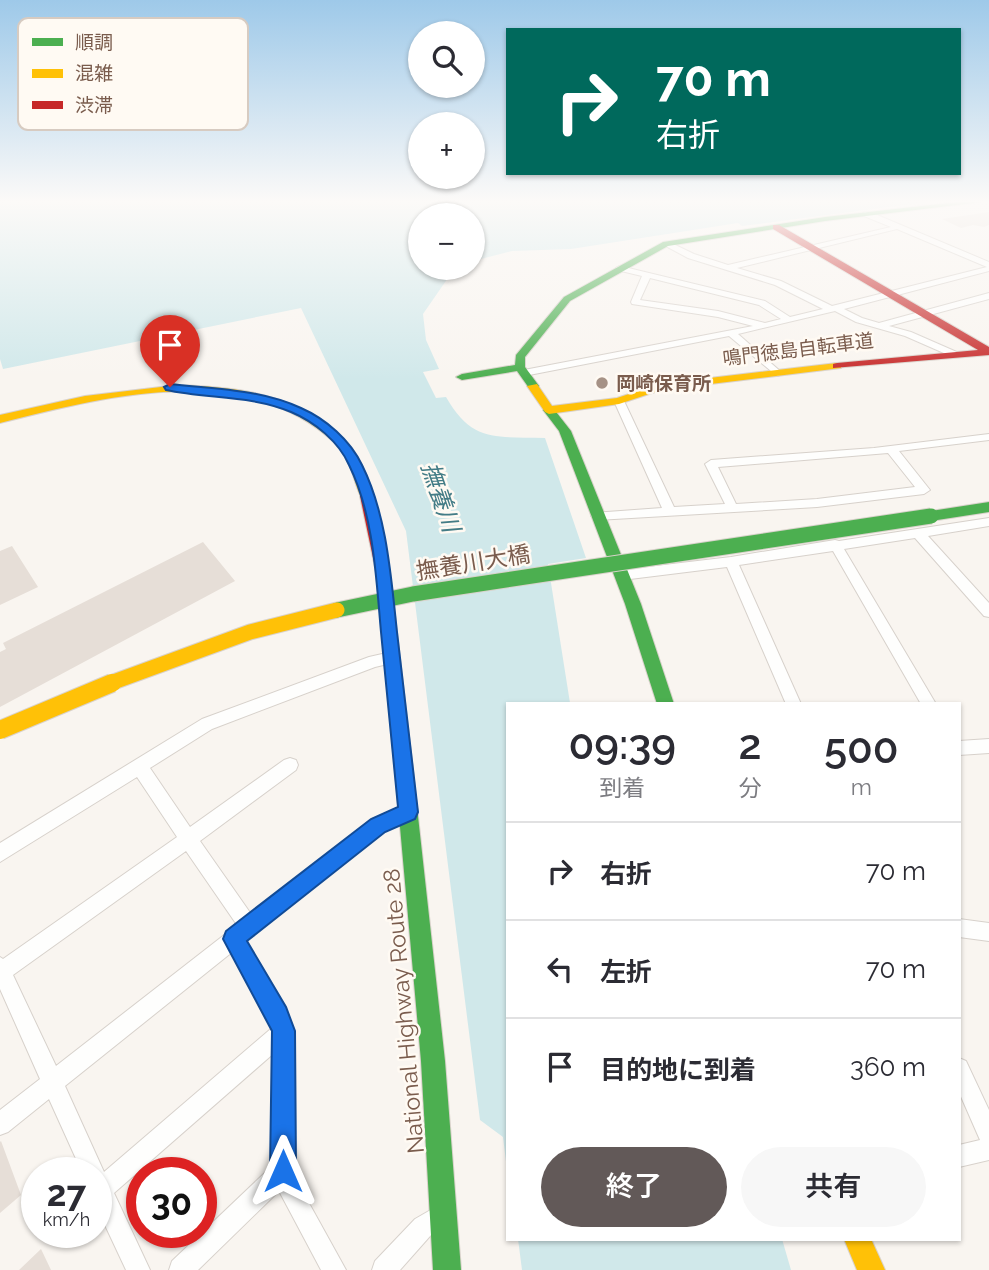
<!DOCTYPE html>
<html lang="ja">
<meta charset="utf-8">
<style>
body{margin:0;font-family:Raleway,"Noto Sans JP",sans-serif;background:#f7f7f7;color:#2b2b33;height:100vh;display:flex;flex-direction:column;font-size:26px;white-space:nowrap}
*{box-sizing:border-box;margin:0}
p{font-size:23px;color:#7c7c81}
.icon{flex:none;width:38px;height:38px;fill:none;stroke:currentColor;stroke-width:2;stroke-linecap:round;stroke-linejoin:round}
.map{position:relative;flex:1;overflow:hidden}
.panel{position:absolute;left:506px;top:702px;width:455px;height:539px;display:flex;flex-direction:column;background:#fff;border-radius:0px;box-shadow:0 2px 5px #0004}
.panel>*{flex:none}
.top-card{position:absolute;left:506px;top:28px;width:455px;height:147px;border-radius:0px;box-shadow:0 2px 5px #0004;background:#00695c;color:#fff;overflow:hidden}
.controls{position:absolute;left:408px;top:21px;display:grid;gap:14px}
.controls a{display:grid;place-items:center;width:77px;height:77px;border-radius:50%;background:#fff;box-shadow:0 2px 5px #0004;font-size:35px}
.speed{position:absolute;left:21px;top:1157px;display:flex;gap:14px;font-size:35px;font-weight:700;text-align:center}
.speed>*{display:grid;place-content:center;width:91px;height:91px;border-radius:50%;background:#fff;box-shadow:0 2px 5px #0004;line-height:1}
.speed small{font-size:18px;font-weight:400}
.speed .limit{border:10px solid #d22;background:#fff;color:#111}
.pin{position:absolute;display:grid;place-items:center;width:60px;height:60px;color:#fff;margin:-72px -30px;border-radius:50% 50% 50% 0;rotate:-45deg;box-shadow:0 0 7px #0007}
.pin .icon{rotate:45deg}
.me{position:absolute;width:77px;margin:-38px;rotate:0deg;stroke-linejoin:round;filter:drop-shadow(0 0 5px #0008)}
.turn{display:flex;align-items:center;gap:24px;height:147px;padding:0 35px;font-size:32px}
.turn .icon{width:91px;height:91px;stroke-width:2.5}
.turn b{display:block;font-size:49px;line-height:60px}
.eta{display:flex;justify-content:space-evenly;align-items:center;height:119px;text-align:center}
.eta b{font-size:42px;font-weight:600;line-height:49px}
.button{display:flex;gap:14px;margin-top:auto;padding:14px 35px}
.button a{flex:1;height:80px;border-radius:42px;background:#625958;color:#fff;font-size:28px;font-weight:600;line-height:80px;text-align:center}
.button a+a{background:#f7f7f7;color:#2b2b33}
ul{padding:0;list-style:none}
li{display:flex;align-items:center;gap:21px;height:98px;padding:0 35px;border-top:2px solid #e1e1e2}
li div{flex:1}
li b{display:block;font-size:26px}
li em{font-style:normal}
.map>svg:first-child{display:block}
</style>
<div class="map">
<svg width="989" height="1270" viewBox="0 0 989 1270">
<rect width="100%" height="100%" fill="#f9f5f0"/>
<path fill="#d0e8ea" d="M0,202h927l-185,24 -4,-3 -167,26 -59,2 -39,10 -1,-46h-52v53h39l-9,7 -27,39 3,26 13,29 -16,3 13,26 10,-1c27,47 51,39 99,41l41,120 -38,6 22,139 -62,1 -1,466 -4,-33 -23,-17 -74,-589 -105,-223 -298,61 -3,-10z
M518,1239h264l9,31h-269z"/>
<path fill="#e6ded7" d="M989,212v13l-5,2 -11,-2 -12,3 -19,-9z
M203,542l32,39 -235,126v-55l6,-3 -3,-6z
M12,546l26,41 -38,18v-54z
M1,1141l20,54 -21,18v-71z
M41,1249l10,21h-32z"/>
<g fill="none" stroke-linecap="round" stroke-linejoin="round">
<g stroke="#d7d1cb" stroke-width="2">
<path id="street" d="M864,212h6l119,50v9l-145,38 18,9 17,5 110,-30v6l-100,27 22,6 48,21v4h-6l-48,-21 -49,-14 -21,-11 -97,23 42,37v4l-3,1 -48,-40 -205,40 -5,-3 5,-3 229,-44 -35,-9 -86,-13 -1,-2 11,-26 -25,-6 -1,-2 4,-2 145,35 25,16 33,-8 -48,-24 -87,-27 -26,-14 7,-2 25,12 34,11 163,-38 -27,-11zM897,229l90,38 -155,39 -51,-25 -44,-13zM650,278l109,27 22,14 -16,4 -47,-12 -78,-11z
M619,398l5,3 50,106 51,-3 -20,-40 6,-4 163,-12 115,-14v6l-90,11 31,39 -6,4 -107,13 -220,13 -6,-4 2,-3 69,-5 -48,-107zM888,453l27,34 -98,12 -81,5 -18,-37z
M989,518v8l-61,10 61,67v14l-5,-1 -69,-78 -71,11 92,155h-15l-88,-153 -94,14 62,139h-15l-59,-137 -105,13 -7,-5 7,-5 109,-13 104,-17 4,1z
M391,652l5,2 2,4 -2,4 -21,5 -163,62 -62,39 40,59 94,-67 6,-2 6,2 2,5 -2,5 -96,71 51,73 121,-95 36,-15 6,2 2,6 -2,6 -30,13 -138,110 39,67 9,23v140l5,14 47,85h-25l-42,-79 -81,79h-29l3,-9 100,-95 1,-112 -159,139 36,77h-24l-30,-64v-34h-14l-33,-73 -41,33 -8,3v-25l40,-31 -40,-90v-32l3,2 174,-122 -40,-60 -137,85v-19l202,-124 167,-62zM186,851l51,74 -181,141 -43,-91zM231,953l42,74 -169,145 -39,-86z
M989,739v14l-30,2v-14z
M959,919l30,4v18l-30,-4z
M959,1058l7,3 23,49v50l-30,7v-22l21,-5 -21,-48z
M441,1204l8,4 4,8 -4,8 -18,11 -31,35h-28l3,-9 40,-42z"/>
</g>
<g stroke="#d9d2cb" stroke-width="2">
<path id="fast" d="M956,202h25l-156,19 -157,25 -98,55 -45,56v10l14,19 -2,2h-8l-12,-17 -55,9 -6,-3 6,-3 53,-9 1,-10 48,-58 99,-55 162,-25z
M549,406l4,2 18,23 70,173 33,100h-17l-32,-100 -66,-173 -16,-21z
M989,502v10l-58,9 -7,-5 7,-5z
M404,763l6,2 3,6 32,290 16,209h-28l-12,-209 -26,-290 3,-6z"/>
</g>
<g stroke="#d9d2cb" stroke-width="2">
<path id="slow" d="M837,363l4,1v4l-180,22 -42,14 -70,10 -4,-2 -18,-26 10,-2 15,22 65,-8 42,-14z
M178,385c53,2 106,7 149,40 9,7 18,13 24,22 11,14 17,32 23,49l-7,4 -5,-1c-9,-17 -10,-39 -24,-53 -88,-88 -232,-50 -338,-23v-8l85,-19z
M844,1239h27l14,31h-28z"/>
</g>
<g stroke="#d9d2cb" stroke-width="2">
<path id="jam" d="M773,225h6l210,122v8l-156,13v-4l4,-1 141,-13 -205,-121z
M367,492l7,4 16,76 23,199 -3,6 -6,2 -6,-2 -3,-6 -19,-199 -16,-76z"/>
</g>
<use href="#street" fill="#fefefd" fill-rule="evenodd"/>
<use href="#fast" fill="#4caf50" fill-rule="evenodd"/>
<use href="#slow" fill="#ffc107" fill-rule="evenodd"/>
<use href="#jam" fill="#c62828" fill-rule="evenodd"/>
<g stroke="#d9d2cb" stroke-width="17" stroke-linecap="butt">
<path id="fast-bridge" d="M337,610l76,-16 518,-78"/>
</g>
<g stroke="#d9d2cb" stroke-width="17" stroke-linecap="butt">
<path id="slow-bridge-far1" d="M108,684l142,-52 87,-22"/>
</g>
<g stroke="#d9d2cb" stroke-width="20" stroke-linecap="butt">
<path id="slow-bridge" d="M0,730l112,-47"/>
</g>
<use href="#fast-bridge" stroke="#4caf50" stroke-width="15"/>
<use href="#slow-bridge-far1" stroke="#ffc107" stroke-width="15"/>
<use href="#slow-bridge" stroke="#ffc107" stroke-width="18"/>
</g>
<linearGradient id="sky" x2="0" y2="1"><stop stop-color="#9ec9e9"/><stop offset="0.53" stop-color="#fcfaf8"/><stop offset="1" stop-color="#fcfaf8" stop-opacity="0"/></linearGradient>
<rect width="989" height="380" fill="url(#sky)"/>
<path fill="#1a73e8" stroke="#114b97" stroke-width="2" d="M170,384c44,5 90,5 131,24 25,11 49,32 61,57 25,50 29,112 35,167 7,60 14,120 21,180l-3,7 -30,13 -138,109 39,66 9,24 1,140 -4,9 -9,4 -9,-4 -4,-9 2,-140 -49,-92 3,-8 145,-112 27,-12c-6,-58 -11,-117 -17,-175 -5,-55 -7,-116 -32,-167 -10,-23 -34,-43 -58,-53 -40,-17 -83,-13 -125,-22l-2,-3z"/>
<circle fill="#a69286" stroke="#fffaf3" stroke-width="2.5" cx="602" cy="383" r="7"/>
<g text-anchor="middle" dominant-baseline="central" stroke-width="5" stroke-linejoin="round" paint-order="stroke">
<g font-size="19" fill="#7a5c4d" stroke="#fffaf3">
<text transform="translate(798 349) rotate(-7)">鳴門徳島自転車道</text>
</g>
<g font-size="19" font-weight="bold" fill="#7a5c4d" stroke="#fffaf3" text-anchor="start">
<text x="616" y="383">岡崎保育所</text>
</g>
<g font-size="23" fill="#7a5c4d" stroke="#fffaf3">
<text transform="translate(473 562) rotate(-9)">撫養川大橋</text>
<text transform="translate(403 1011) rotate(-95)">National Highway Route 28</text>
</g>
<g font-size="24" font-style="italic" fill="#437c86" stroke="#fffaf3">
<text transform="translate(441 497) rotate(71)">撫養川</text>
</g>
</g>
<rect x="18" y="18" width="230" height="112" rx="10" fill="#fffaf3" stroke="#d7cbc1" stroke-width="2"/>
<rect x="32" y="38" width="31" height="8" fill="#4caf50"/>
<rect x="32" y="69" width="31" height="9" fill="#ffc107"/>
<rect x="32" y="101" width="31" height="8" fill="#c62828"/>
<g font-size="19" fill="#7a5c4d">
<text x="75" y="49">順調</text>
<text x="75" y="80">混雑</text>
<text x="75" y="112">渋滞</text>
</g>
</svg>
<div class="controls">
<a><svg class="icon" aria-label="search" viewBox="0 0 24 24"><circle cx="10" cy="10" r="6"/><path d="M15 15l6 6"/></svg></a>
<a>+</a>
<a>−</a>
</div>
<div class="speed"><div>27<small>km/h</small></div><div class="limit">30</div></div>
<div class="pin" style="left:170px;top:387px;background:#d93025"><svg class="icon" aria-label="arrive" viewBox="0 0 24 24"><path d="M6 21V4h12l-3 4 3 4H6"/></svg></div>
<svg class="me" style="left:283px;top:1171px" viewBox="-20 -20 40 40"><path d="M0-17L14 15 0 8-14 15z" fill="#1a73e8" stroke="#fff" stroke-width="4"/></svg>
<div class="top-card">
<div class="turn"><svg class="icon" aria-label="right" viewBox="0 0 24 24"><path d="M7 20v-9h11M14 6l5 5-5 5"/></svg><div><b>70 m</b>右折</div></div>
</div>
<section class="panel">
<div class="eta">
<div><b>09:39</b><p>到着</p></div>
<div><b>2</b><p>分</p></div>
<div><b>500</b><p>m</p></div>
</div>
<ul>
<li><svg class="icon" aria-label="right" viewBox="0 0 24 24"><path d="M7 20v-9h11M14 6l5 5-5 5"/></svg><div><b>右折</b></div><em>70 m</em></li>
<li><svg class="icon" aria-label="left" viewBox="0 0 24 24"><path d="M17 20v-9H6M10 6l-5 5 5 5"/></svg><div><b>左折</b></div><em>70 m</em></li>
<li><svg class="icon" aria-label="arrive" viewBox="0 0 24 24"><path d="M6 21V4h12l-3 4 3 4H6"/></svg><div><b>目的地に到着</b></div><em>360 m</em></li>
</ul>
<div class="button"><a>終了</a><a>共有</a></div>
</section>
</div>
